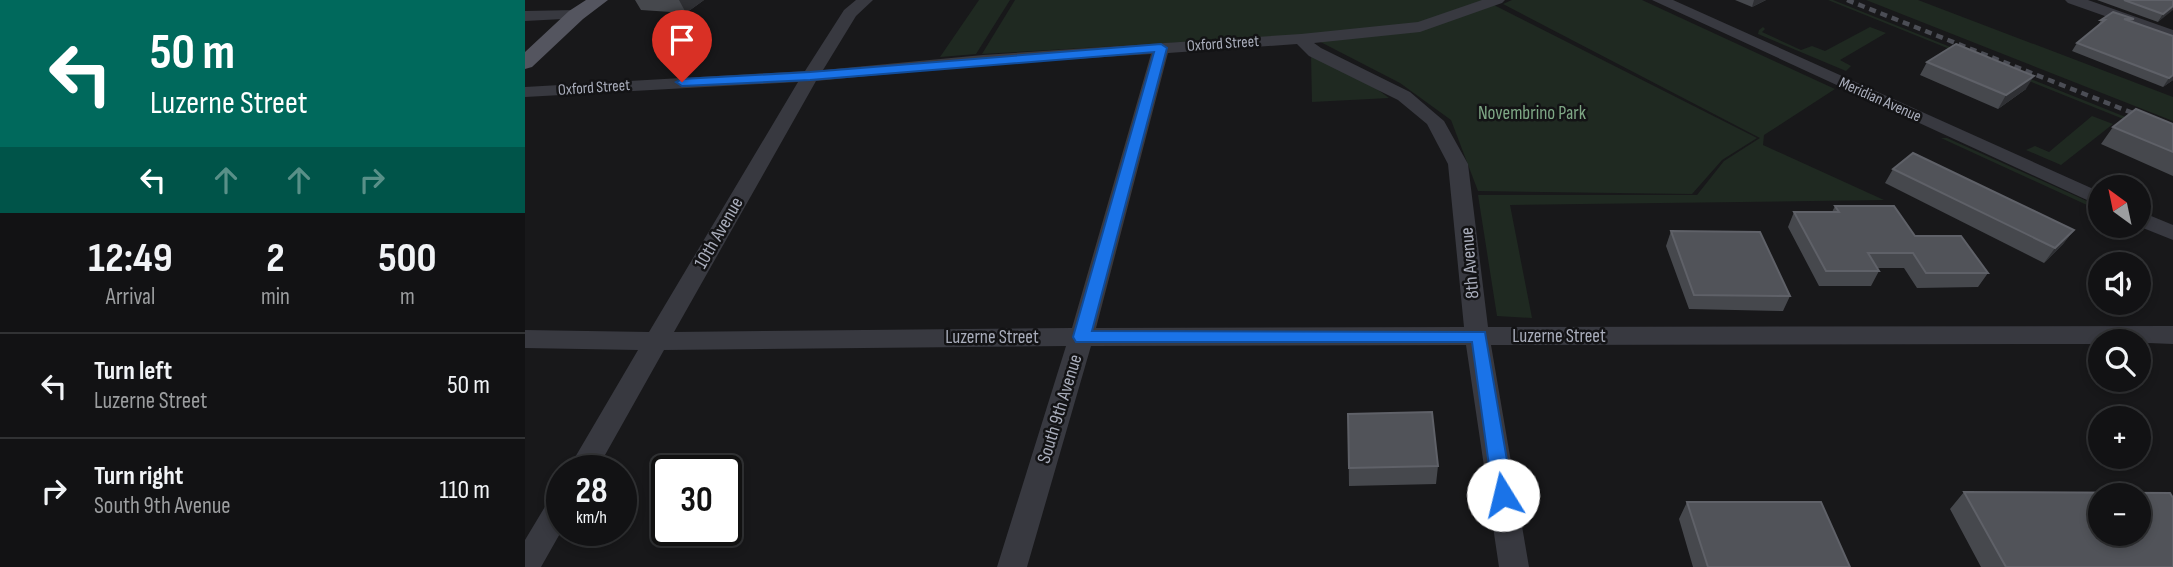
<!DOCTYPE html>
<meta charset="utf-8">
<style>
body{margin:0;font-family:"Sofia Sans Condensed",sans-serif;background:#1f2022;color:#f1f3f6;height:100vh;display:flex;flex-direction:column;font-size:26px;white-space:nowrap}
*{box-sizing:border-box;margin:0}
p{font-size:23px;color:#9c9ea0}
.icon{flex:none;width:38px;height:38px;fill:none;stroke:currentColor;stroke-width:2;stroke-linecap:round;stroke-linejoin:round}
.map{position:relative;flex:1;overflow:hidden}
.sheet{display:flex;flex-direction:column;background:#121214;width:525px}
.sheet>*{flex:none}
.hud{background:#00695c;color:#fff;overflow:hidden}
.needle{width:46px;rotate:327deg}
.buttons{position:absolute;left:1563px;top:175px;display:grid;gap:14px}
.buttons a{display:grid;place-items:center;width:63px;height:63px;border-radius:50%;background:#121214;box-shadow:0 4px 10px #0003,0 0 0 2px #313234;font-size:35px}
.speed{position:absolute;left:21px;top:455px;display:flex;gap:14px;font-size:35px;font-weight:700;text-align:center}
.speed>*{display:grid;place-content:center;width:91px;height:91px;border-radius:50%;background:#121214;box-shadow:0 4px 10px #0003,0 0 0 2px #313234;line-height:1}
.speed small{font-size:18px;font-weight:400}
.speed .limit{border:4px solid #111;border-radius:10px;background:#fff;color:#111}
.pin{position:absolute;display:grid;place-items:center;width:60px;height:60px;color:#fff;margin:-72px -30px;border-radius:50% 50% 50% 0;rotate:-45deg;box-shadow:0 0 7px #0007}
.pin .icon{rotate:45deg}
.me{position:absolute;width:77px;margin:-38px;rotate:351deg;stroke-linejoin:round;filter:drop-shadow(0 0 5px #0008)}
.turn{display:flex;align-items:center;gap:24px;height:147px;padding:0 35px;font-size:32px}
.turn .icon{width:91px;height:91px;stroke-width:2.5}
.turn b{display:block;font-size:49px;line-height:60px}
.lanes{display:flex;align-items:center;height:66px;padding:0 35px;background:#0003;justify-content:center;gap:35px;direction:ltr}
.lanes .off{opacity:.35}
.eta{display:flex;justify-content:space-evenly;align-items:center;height:119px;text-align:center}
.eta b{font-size:42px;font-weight:700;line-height:49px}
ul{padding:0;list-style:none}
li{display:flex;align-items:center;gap:21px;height:105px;padding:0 35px;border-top:2px solid #313234}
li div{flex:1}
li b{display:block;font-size:26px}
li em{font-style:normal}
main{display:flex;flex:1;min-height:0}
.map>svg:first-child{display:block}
</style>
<main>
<section class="sheet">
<div class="hud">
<div class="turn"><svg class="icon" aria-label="left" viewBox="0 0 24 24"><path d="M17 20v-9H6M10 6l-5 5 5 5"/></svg><div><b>50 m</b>Luzerne Street</div></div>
<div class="lanes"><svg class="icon" aria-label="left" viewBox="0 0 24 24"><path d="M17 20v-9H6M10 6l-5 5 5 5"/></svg><svg class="icon off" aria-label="ahead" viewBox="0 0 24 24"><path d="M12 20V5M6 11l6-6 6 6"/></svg><svg class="icon off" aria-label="ahead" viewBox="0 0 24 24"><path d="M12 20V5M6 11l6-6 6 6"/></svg><svg class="icon off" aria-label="right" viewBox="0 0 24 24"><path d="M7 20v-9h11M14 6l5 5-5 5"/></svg></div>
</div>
<div class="eta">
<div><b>12:49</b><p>Arrival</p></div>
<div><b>2</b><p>min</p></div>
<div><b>500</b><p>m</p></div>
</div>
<ul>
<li><svg class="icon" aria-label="left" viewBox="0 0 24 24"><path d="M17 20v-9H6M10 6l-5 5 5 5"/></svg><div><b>Turn left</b><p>Luzerne Street</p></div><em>50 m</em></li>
<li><svg class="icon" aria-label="right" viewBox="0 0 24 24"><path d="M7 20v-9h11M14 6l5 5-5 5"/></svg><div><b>Turn right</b><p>South 9th Avenue</p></div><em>110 m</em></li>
</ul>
</section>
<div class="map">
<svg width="1648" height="567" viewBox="0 0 1648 567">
<rect width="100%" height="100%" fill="#18181a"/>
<path fill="#1f2921" d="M454,0h31l-34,54 -36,3z
M490,0h469l273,138 -35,22 -30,34 -214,-3 -27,-71 -51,-37 -93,-48 -325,19z
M987,0h130l193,89 -71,46 -1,10 121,55 -374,5 22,113 -35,-2 -19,-121h219l27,-34 36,-23 -257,-134z
M1303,0h5l340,136v3z
M1341,0h52l255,97v24z
M1238,27l2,2 -3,3 39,18 11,-4 13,5 45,-24 16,6 -46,27 11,6 -5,5 -88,-37 1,-4z
M786,55l62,31 16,12 -77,4z
M1567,116l21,8 -52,41 -35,-15 9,-4 14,6z
M1416,138h6l153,69v4z"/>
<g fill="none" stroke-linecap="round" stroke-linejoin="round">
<path fill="#383940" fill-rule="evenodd" d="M331,0h17l-17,16 -33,54 160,-15 318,-21 117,-12 64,-22h23l-3,3 -82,29 -106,11 7,5 89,44 34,29 24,43 20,163 685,-1v18l-73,-3v3l-609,1 38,222h-30l-33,-222 -375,1 -64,221h-30l69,-221 -402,4 -68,121h-29l71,-121 -113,-2v-18l124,2 149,-250 -273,15v-10l280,-16 39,-61zM772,44l12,12 89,44 29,24 21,40 16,163 -368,1 72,-275zM626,54l-79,274 -398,4 142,-251 167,-16z
M1127,0h21l427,192v14z
M1540,0h23l85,30v10l-105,-37z
M51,10l8,5 -2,3 -57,3v-10z
M1614,211l34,14v15l-35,-14z
M37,492v38l-21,37h-16v-27l27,-45z"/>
<path fill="#54555f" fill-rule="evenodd" d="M61,0h22l-25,19 -51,48 -7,2v-17l44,-41z"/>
<path stroke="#4b4d55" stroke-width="4.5" stroke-dasharray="7 5" stroke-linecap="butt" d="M1322,0l326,129"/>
</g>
<path fill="#46484d" d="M110,0h69l-18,13 -45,-3z
M1210,0h31l-14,7z
M1572,0h76l-15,22z
M1609,19l-2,3 41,14v44l-10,7 -91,-36 5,-8 21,-17 3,-6z
M1402,62l99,27 -28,20 -78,-34z
M1648,124v52l-72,-32 12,-17z
M1368,169l181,61 -11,14 -19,19 -159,-80z
M1310,206l80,30 73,37 -10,14 -61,1 -13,-20h-27l2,3 -8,15h-52l-31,-59 6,-15h38z
M1146,231l119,65 -7,15 -94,-2 -23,-63z
M823,414l90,52 -2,18 -87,2z
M1439,492l209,75h-192l-31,-58z
M1162,502l163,65h-157l-14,-48z"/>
<path fill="#2f3034" d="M154,0h25l-18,13z
M1229,0h12l-14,7z
M1648,6v4l-15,12 5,-8z
M1648,75v5l-10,7 6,-9z
M1509,76l-8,13 -28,20 8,-14z
M1549,230l-11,14 -19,19 11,-15z"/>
<path fill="#515359" stroke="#5f6168" stroke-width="2" fill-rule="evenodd" d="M1599,0h49v6l-10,8z
M1588,12l21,7h-10l49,17v39l-4,3 -92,-35 28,-23h-4z
M1431,44l78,32 -28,19 -79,-33z
M1611,109l37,15v28l-60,-25z
M1388,153l161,77 -19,18 -162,-79z
M1310,206h59l21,30h46l27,37h-62l-13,-20h-45l11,18h-53l-32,-59h45z
M1146,231l89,1 30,64 -96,-1z
M907,412l6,54 -89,2 -1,-54z
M1439,492l206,1 3,5v69h-167zM1575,495h39v39h-39z
M1162,502h134l29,65h-142z"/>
<path fill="#1a73e8" stroke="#114b97" stroke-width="2" d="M636,44l6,4 -75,283 393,1 28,163 -3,6 -7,3 -7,-3 -3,-6 -21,-153h-396l-3,-5 81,-285 -344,28 -128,6 -6,-4 6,-3 128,-7z"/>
<g text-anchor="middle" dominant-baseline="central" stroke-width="5" stroke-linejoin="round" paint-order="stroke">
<g font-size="16" fill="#a9adbb" stroke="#131315">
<text transform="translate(698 44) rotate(-4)">Oxford Street</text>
<text transform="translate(69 88) rotate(-4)">Oxford Street</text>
<text transform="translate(1355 100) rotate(24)">Meridian Avenue</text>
</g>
<g font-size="19" fill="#7ea785" stroke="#131315">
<text x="1007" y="113">Novembrino Park</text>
</g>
<g font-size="19" fill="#a9adbb" stroke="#131315">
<text transform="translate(194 233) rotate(-60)">10th Avenue</text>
<text transform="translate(945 263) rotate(-95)">8th Avenue</text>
<text x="1034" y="336">Luzerne Street</text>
<text x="467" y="337">Luzerne Street</text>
<text transform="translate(535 409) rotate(-73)">South 9th Avenue</text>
</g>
</g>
</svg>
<div class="buttons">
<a><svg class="needle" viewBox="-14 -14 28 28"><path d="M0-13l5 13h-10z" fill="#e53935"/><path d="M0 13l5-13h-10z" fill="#9c9ea0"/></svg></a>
<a><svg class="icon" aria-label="sound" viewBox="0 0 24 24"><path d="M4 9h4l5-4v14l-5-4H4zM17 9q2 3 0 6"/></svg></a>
<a><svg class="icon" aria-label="search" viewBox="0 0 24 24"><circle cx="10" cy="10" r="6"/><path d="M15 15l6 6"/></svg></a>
<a>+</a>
<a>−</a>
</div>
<div class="speed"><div>28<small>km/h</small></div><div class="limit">30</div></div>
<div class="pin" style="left:157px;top:82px;background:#d93025"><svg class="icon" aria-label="arrive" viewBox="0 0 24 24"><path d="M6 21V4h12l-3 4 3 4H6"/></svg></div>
<svg class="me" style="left:978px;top:495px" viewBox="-20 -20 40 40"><circle r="19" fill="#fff"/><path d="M0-13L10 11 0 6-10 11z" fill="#1a73e8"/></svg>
</div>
</main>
